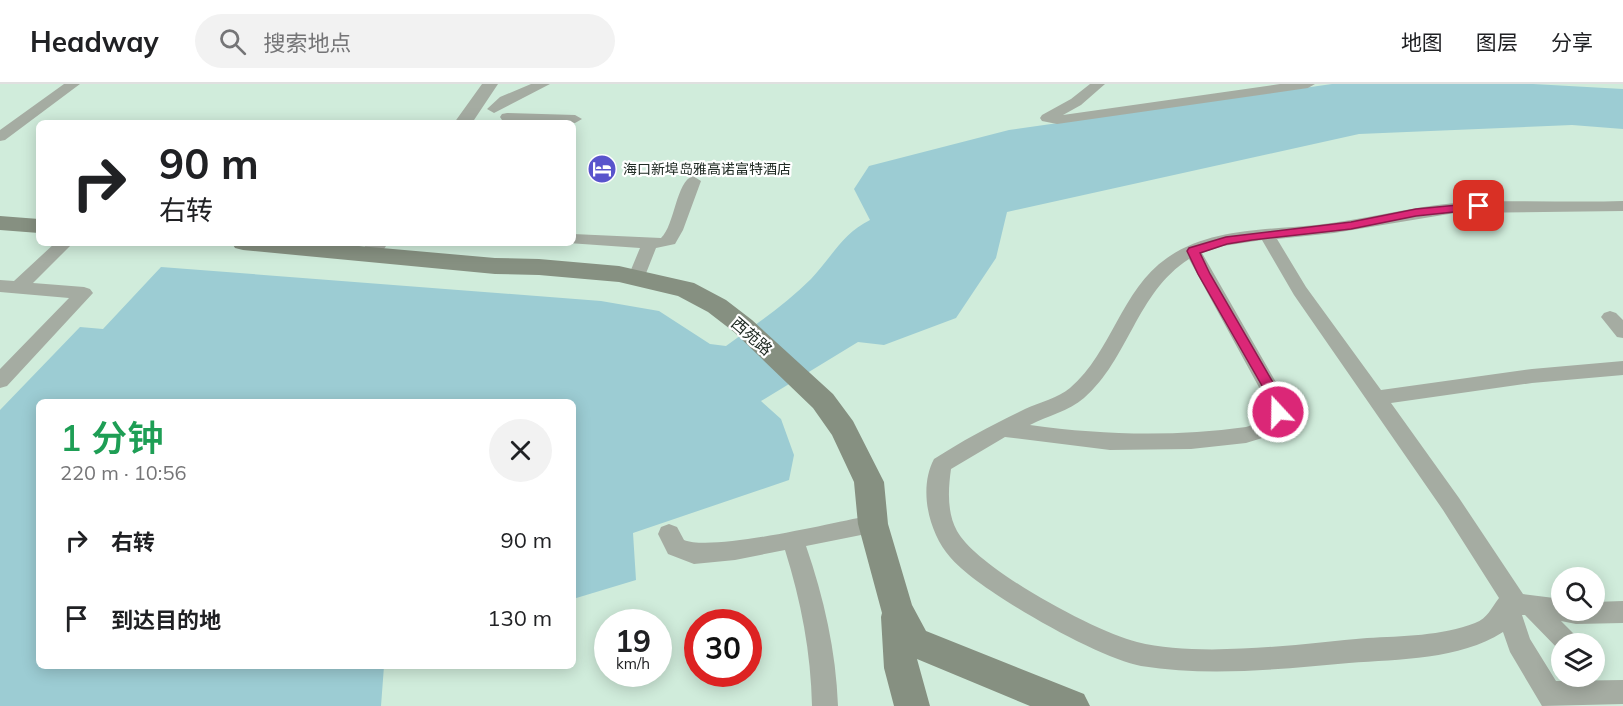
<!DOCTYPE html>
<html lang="zh">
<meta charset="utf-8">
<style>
body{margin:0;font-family:Mulish,"Noto Sans SC",sans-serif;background:#f2f2f2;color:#202124;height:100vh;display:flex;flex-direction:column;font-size:22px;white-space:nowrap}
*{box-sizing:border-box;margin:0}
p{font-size:20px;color:#757577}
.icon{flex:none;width:33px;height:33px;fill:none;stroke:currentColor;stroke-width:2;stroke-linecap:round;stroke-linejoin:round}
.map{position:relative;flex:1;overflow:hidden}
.details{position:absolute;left:36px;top:315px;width:540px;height:270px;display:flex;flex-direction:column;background:#fff;border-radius:9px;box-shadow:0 3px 15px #0003}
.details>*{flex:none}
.guide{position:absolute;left:36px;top:36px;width:540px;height:126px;border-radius:9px;box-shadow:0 3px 15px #0003;background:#fff;color:#202124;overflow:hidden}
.buttons{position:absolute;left:1551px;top:483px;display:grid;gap:12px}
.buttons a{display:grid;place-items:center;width:54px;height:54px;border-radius:50%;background:#fff;box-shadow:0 3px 15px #0003;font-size:30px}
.speed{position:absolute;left:594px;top:525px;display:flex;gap:12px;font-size:30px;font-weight:700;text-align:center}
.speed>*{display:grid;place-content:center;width:78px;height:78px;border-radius:50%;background:#fff;box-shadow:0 3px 15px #0003;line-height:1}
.speed small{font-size:15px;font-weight:400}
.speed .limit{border:9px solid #d22;background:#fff;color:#111}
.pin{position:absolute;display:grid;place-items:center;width:51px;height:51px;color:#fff;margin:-26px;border-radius:12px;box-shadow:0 3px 9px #0006}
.me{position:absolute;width:66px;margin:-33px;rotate:339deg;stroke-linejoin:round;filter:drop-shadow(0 0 4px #0008)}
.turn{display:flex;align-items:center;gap:21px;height:126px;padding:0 24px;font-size:27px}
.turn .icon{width:78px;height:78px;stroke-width:2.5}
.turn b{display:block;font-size:42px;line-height:51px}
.round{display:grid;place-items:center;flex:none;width:63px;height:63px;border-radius:32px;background:#f2f2f2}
.head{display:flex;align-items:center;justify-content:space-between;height:102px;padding:0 24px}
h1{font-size:36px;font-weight:600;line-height:45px;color:#1e9e55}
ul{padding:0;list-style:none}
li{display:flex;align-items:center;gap:18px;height:78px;padding:0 24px}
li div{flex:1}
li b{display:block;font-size:22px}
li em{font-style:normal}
header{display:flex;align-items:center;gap:36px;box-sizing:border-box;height:84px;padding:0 30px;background:#fff;border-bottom:2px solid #e0e0e0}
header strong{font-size:28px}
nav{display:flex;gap:33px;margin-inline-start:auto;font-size:21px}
.search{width:420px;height:54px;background:#f2f2f2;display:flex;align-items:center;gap:15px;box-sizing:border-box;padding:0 21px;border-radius:33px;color:#757577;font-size:22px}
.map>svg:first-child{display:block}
</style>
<header>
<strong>Headway</strong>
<div class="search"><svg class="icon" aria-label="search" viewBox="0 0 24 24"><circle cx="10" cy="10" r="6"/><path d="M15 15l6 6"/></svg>搜索地点</div>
<nav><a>地图</a><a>图层</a><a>分享</a></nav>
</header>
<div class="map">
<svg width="1623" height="622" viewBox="0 0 1623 622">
<rect width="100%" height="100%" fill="#d0ecdb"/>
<path fill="#9cccd3" d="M1332,0h201l90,5v40l-51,-4 -213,9 -352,78 -11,46 -40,60 -72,27 -26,-3 -97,59 20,18 13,36 -5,25 -156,53 3,47 -63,19v-197h-534v264h345l-3,40h-381v-296l80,-83 23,2 58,-62 440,34 58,10 51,33 16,2c29,-21 59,-41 85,-67 20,-21 32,-46 59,-59l-16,-31 15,-23 140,-36z"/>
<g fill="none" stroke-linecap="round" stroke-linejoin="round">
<path fill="#a5aca2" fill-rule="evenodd" d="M64,0h16l-75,56 -5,1v-11z
M531,0h19l-56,29 -7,-4 13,-12z
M1090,0h15l-24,21 -18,10 217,-31h35l-7,4 -251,36 -15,-3 -2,-3 2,-3 29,-16z
M507,29l68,2 7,4 -7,4 -73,-3 -2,-3 2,-3z
M693,92l8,5 -18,49 -8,14 -19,4 -13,33h-12l-3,-4 12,-29 -72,-5h5v-9l88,4c14,-13 15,-57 32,-62z
M1623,117v10l-168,2 -121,20 -57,6 29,48 75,103 151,-21 91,-8v14l-91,8 -141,20 68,95 64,96 39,5v11h32v-8l29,-1v22l-47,1 -15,-3 15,15 3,8h-17v9l-37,-38h-3l8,24 26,42 67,-1v24l-81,2 -32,-54 -7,-20c-44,28 -103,27 -154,31 -68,6 -139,14 -208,3 -42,-7 -164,-76 -191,-109 -21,-24 -32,-68 -16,-98 29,-19 60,-35 91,-50 15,-7 33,-11 45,-21 42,-36 51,-98 97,-130 42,-30 100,-28 149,-33 47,-5 92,-18 139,-22 56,-4 112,0 168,-2zM1262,156l32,55 149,215 56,88c-8,10 -11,20 -24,25 -33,13 -73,13 -108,15 -68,6 -165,20 -230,4 -42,-10 -160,-74 -180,-111 -10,-18 -9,-41 -6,-62l54,-32 105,13 81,-1 55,-6 26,-8 10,-8 5,-13 -6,-23 -79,-138 21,-7zM1189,175l72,132 6,15v11l-8,6 -13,4c-73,10 -144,8 -216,-2 17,-9 39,-14 54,-27 45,-39 52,-105 105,-139z
M55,159h18l-40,40 51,4 6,2 3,4 -86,93 -7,2v-19l69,-71 -69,-6v-12l14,1z
M1610,227l6,2 7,7v18l-6,-1 -16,-20 3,-4z
M873,431l8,2 3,7 -3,7 -75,15c18,52 30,105 32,160h-26c-1,-53 -11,-105 -27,-156l-50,10 -41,4 -26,-10 -10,-20 3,-7 8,-3 8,3 7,13c30,12 151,-18 189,-25z"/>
<path fill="#a5aca2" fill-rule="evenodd" d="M482,0h16l-26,39h-18z
M367,159h21l-10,15 -7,2 -7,-2 -3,-5z"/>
<path fill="#869081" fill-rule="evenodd" d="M0,132l39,3v14l-39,-3z
M232,159h93l170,15 44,1 80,7 75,17 32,17 26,20 81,74 20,27 31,61 4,42 24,81 14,26 158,63 6,12h-60l-113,-47 13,47h-36l-10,-38 -3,-51 1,-4 -24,-89 -4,-42 -22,-47 -19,-27 -79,-76 -26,-20 -30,-16 -59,-14 -80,-7 -44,-1 -252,-24 -8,-2z"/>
</g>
<path fill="#db2777" stroke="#8e194d" stroke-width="1.5" d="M1479,119l3,1v5l-66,7 -65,13 -99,11 -25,4 -27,9 10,21 68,117 7,21 -7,5 -5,-1 -8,-25 -67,-117 -11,-23 2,-3 37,-11 125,-15 65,-13z"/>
<defs>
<g id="hotel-disc" transform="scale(1.5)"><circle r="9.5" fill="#5954cc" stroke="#fff"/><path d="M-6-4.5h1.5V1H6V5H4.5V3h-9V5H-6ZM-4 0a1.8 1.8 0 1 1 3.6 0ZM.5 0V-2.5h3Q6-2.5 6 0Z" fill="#fff"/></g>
</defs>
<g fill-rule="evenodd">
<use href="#hotel-disc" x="602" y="85"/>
</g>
<g text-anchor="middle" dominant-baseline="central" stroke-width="4.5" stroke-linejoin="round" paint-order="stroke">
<g font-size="14" fill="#212c25" stroke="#fff" text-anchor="start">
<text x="623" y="85">海口新埠岛雅高诺富特酒店</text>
</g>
<g font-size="16" fill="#212c25" stroke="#fff">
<text transform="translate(752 252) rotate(41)">西苑路</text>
</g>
</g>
</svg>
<div class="buttons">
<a><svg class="icon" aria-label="search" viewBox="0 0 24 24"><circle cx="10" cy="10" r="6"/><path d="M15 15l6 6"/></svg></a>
<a><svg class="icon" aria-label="layers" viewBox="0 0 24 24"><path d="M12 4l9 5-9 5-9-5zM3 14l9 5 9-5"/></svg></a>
</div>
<div class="speed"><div>19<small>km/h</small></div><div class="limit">30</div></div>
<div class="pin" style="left:1479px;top:122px;background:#d93025"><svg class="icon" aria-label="arrive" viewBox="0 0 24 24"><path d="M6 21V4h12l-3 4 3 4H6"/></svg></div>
<svg class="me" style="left:1278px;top:328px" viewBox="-20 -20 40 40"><circle r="17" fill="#db2777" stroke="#fff" stroke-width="3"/><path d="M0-11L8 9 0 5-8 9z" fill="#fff"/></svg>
<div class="guide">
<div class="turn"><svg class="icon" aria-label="right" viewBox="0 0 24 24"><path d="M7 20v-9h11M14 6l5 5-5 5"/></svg><div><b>90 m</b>右转</div></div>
</div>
<section class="details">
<div class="head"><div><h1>1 分钟</h1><p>220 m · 10:56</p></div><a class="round"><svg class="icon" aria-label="close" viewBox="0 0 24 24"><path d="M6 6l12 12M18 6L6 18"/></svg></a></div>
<ul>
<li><svg class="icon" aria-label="right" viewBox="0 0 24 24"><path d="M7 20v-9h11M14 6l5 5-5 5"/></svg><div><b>右转</b></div><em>90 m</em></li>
<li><svg class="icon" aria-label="arrive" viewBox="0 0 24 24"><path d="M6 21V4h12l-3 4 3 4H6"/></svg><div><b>到达目的地</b></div><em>130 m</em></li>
</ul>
</section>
</div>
